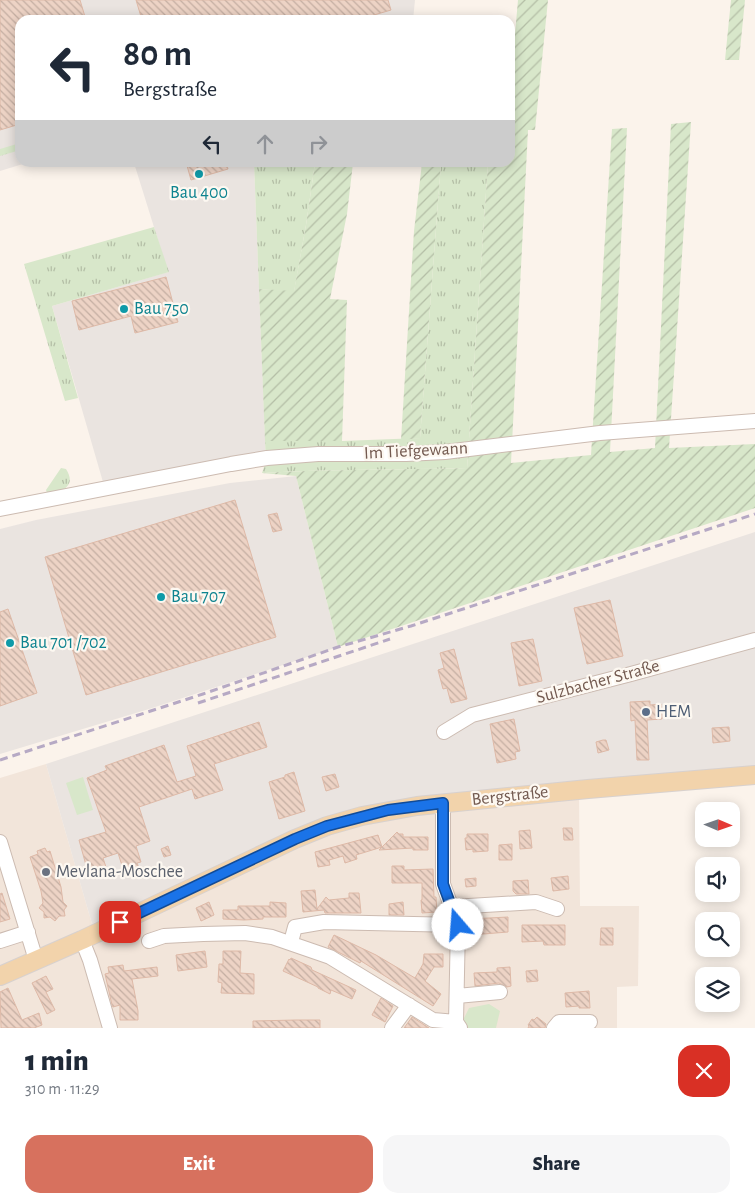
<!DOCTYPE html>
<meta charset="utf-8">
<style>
body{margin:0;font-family:"Alegreya Sans",sans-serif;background:#f6f6f7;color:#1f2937;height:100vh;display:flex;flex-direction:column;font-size:19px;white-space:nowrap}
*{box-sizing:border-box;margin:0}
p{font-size:16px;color:#747a83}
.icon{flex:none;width:28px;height:28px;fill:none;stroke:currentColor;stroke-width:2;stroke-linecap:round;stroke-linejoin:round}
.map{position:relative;height:1028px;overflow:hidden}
.sheet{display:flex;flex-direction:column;background:#fff;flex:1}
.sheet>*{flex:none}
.guide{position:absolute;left:15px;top:15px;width:500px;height:152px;border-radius:15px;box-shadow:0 2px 12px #0003;background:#fff;color:#1f2937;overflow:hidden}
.needle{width:32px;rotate:92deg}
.buttons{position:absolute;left:695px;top:802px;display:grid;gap:10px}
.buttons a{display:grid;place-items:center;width:45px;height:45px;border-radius:10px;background:#fff;box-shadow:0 2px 12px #0003;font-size:25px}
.pin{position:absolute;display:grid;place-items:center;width:42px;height:42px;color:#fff;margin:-21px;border-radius:10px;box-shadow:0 2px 8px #0006}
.me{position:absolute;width:55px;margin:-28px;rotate:342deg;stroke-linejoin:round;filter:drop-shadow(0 0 4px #0008)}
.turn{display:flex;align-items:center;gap:18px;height:105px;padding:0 25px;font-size:22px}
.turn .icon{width:65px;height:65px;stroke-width:2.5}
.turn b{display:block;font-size:35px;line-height:42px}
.lanes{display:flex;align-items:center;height:48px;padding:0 25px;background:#0003;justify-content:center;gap:25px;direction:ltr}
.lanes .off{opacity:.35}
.round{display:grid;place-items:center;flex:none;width:52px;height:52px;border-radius:15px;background:#f6f6f7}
.summary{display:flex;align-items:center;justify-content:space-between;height:85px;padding:0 25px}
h1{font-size:30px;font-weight:800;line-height:38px}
.primary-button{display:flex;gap:10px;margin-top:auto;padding:10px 25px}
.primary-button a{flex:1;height:58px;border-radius:15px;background:#d7715e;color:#fff;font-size:20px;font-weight:800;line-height:58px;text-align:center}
.primary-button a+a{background:#f6f6f7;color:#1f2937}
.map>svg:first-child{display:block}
</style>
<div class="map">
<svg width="755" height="1028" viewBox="0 0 755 1028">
<defs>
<pattern id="grass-tufts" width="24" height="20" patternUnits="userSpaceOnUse" patternTransform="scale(1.25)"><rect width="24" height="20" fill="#d8e7ca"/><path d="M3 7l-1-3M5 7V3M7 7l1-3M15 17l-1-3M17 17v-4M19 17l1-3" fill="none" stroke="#b4bea6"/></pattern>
<pattern id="garden-furrows" width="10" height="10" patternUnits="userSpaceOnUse" patternTransform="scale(1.25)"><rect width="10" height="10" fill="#d8e7ca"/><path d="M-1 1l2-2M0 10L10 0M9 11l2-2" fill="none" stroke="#b4bea6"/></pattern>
<pattern id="building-back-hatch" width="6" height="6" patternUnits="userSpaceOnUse" patternTransform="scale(1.25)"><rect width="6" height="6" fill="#edd3c5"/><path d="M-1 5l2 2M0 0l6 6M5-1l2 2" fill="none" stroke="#c4aea2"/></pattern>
</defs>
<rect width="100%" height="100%" fill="#fbf3eb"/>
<path fill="#f2e5da" d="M46,764l46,160 259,-113 41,-10 41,-4 146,-3 1,112h59l-1,80 -21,1v41h-617v-250z"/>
<path fill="#eae4e0" d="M0,0h415l-2,20h-393v142l6,1 -26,8z
M134,163h120l12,298 -161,28 -53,-183 116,-34z
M296,476l42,171 -189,62 -149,45v-225l36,-9 194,-37z
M755,532v236l-78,6 -285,27 -41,10 -45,17 -214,96 -46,-160z"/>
<path fill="url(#grass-tufts)" d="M20,143v7l-20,6v-7z
M254,163h61l-9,62 -12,67 -35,-3z
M441,163h47l-21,305c-68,2 -137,1 -205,5l4,-12 -1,-20h77l78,-3z
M154,227l15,45 -117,34 26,92 -13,3 -41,-137z
M61,468l5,1c11,17 -4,24 -19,24l-1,-3z"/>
<path fill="#d8e7ca" d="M83,777l10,33 -16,5 -11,-32z
M489,1004l11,7 -4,17h-31l-3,-6 7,-14z"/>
<path fill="url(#garden-furrows)" d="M518,0h30l-13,130h-7l-17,333 80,-8 21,-326 15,-1 -17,324 45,-4 16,-324 20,-2 -22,326 86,-4v64l-417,139 -42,-171 -34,-3c68,-4 137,-3 205,-5l21,-305 22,-1v-71z
M731,0h14l-6,60h-14z
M315,163h38l-6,51 -17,85 17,1 -5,141h-77l-6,-152 35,2 12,-66z
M422,163h19l-21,275 -19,2 13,-209z"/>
<path fill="url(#building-back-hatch)" stroke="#deb9a7" d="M0,0h80l6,20h-66v104l-20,6z
M136,0h252l3,10 -34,10h-215z
M186,162h40l2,7 -37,11z
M166,277l12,45 -43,11 -4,-17 -52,14 -7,-29z
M235,500l41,137 -190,58 -41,-138z
M277,513l5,17 -9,2 -5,-17z
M610,600l13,56 -36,8 -13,-56z
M8,609l29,84 -37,13v-94z
M533,639l9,42 -23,5 -8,-43z
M454,649l13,50 -16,4 -4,-15 -4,1 -5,-19 6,-2 -4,-15z
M650,701v4l11,-1 1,15 -15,1 2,40h-12l-2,-40 -4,1 -1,-19z
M514,719l6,32 -5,1 1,7 -19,4 -7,-39z
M259,722l8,25 -53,17 9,26 -28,9 -3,-10 -53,18 11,34 -14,5 5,16 -4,1 3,7 -15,5 -7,-22 -15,5 4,12 -18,6 -10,-36 27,-8 -19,-54 20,-8 -2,-4 59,-21 13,37 19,-6 -9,-30z
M729,727l1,14 -17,2 -1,-15z
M603,740h3l3,10 -11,3 -2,-11z
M294,772l11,39 -26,8 -10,-37 16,-5v-2z
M335,774l4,13 -13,4 -4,-14z
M563,828h9l1,12h-9z
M530,830l2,18 -12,1 -1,-18z
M397,832l2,2h4v3h25v13h-15v-2l-34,2z
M467,834h21v17l-15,1v-3l-7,1 -1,-12h2z
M378,835l4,12 -26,8 1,4 -12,4 -2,-7 -14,4 1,5 -12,2 -3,-15z
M512,844v16h-13v-15z
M168,846l3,9 -7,2 -3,-8z
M45,848l2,4 3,-1 11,36 2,15 4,4 -3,4 1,6h-6l-4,5 -5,-4 -6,1v-6l-5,-4 4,-5 -2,-12 -11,-34 8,-3 -1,-3z
M392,866h12v4l29,-1 1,28h2l1,15 -15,1 -1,-13h1v-17h-30z
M568,876l1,13 -16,2 -2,-13z
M476,878v8l-10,1 -1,-8z
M528,880l1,14h-13l-3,-3v-10z
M315,890l2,19 9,-12 3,3 20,-2v-5h10l2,20h-36l-1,-3 -21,2 -2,-21z
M2,893l8,26 -10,3v-28z
M209,902l5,13 -13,6 -5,-13z
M270,902l16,1v14h-23v2l-19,1 -21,-1v-9h15v-4h32z
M403,902l1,13h-15v-11z
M508,917v15l-37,3 -1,-16z
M522,925h43v20h-21l-1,-4 -21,1z
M601,928h12v17h-13z
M334,935l42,20 39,23 8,-14 1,-10h19v13h-9l-9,14 16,13 -8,12 -72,-45 -1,2 -32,-16z
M205,951l2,16 -29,4 -2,-16z
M223,951h18l-1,22 14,1v20l-33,-1 1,-10 -4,-1 1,-18h4z
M291,958l20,9 1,3 44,20 -4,9 -21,-9 -1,4 -12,-6v-1l-35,-16 6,-12 1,1z
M123,965l1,6 33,-4 1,9 -26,3 6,32v9h-18v-15l-7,2 -1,-2 -7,-31 4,-1 -1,-6z
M510,967l1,19 -4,1 -8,-4 -24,3 -1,-13 23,-1v-4z
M537,970l1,11 -11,1 -1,-11z
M46,976l7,13 -7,3 9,18 -8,4 -15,-31z
M8,988l14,32 17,-7 3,12 -8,3h-33l-1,-36z
M589,991l1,17h-11v-2l-13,1 -1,-14z
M381,998l12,8 -8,16 -13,-7z
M412,1017l14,9 3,2h-25z
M537,1017l9,7 -1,4h-17l1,-2 -1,-1 4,-6 2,1z
M296,1020h24v8h-67v-7z"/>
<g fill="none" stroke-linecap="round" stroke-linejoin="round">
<g stroke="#ccbbb1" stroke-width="16">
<path id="minor" d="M0,509l231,-45 36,-6 51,-4h88l39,-2 155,-19 155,-12
M444,732l28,-17 159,-41 124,-34
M443,803v81l15,41 -2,97
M0,842l36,118
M452,907l84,-5 21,7
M82,940l8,20 20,68
M0,941l28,-9
M149,941l15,-5 39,-2 42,-1 27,4 58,20 103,63 23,2 4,6
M291,942l4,-15 29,-5 134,3
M457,996l43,-4
M392,1028l17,-23
M554,1028l5,-6h31"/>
</g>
<g stroke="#d8d1ce" stroke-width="20">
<path id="major" d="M0,976l82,-36 213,-101 32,-13 35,-10 55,-10 171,-17 167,-14"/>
</g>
<use href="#minor" stroke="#fff" stroke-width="14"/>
<use href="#major" stroke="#f2d3ab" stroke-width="18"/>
<path stroke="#b6a9c4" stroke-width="3" stroke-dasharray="8 5" stroke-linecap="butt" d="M198,703l192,-64
M0,760l203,-66 135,-47 73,-21 344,-112"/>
</g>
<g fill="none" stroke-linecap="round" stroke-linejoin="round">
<g stroke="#114b97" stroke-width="12">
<path id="route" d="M120,922l175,-83 32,-13 61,-16 55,-7v81l15,41"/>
</g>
<use href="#route" stroke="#1a73e8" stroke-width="9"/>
</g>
<g fill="#0f9aa8" stroke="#fdf8f1" stroke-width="2">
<circle cx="199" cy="174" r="5"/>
<circle cx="124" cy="309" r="5"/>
<circle cx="161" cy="597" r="5"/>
<circle cx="10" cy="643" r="5"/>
</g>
<circle fill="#5c6f8a" stroke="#fdf8f1" stroke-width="2" cx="646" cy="712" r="5"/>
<circle fill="#6b7280" stroke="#fdf8f1" stroke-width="2" cx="46" cy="872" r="5"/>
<g text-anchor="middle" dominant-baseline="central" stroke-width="4.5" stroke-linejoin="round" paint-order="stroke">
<g font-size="18" fill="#0d838f" stroke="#fdf8f1" text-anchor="start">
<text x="199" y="193" text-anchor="middle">Bau 400</text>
<text x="134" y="309">Bau 750</text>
<text x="171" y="597">Bau 707</text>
<text x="20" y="643">Bau 701 /702</text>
</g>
<g font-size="18" fill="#735a50" stroke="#fdf8f1">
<text transform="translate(416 451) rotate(-3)">Im Tiefgewann</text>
<text transform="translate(598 682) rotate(-15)">Sulzbacher Straße</text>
<text transform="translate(510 796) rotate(-6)">Bergstraße</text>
</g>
<g font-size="18" fill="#4e5e75" stroke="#fdf8f1" text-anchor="start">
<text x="656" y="712">HEM</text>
</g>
<g font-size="18" fill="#5b616d" stroke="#fdf8f1" text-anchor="start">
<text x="56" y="872">Mevlana-Moschee</text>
</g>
</g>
</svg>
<div class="buttons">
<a><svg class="needle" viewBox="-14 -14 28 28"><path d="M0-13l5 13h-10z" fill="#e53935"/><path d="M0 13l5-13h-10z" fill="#747a83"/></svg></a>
<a><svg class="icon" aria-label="sound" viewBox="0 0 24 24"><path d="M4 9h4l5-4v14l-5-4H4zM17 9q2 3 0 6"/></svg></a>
<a><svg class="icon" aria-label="search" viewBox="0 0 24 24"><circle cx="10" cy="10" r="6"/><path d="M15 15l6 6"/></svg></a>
<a><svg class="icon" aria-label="layers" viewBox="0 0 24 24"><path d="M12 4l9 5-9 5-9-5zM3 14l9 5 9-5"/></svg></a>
</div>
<div class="pin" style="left:120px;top:922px;background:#d93025"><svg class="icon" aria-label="arrive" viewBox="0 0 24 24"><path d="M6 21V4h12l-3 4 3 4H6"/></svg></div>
<svg class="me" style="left:458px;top:925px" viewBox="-20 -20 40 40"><circle r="19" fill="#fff"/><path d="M0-13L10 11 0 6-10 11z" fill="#1a73e8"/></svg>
<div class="guide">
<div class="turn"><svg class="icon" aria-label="left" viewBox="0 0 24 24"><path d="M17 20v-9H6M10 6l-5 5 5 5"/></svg><div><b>80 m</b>Bergstraße</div></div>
<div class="lanes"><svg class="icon" aria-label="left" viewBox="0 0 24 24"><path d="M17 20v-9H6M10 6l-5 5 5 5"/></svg><svg class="icon off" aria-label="ahead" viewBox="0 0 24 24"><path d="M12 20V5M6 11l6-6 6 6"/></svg><svg class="icon off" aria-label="right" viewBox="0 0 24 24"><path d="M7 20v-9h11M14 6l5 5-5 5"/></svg></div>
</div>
</div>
<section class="sheet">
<div class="summary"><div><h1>1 min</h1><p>310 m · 11:29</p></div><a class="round" style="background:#d93025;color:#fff"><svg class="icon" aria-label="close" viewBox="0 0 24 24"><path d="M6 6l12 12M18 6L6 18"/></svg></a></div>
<div class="primary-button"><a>Exit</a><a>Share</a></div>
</section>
